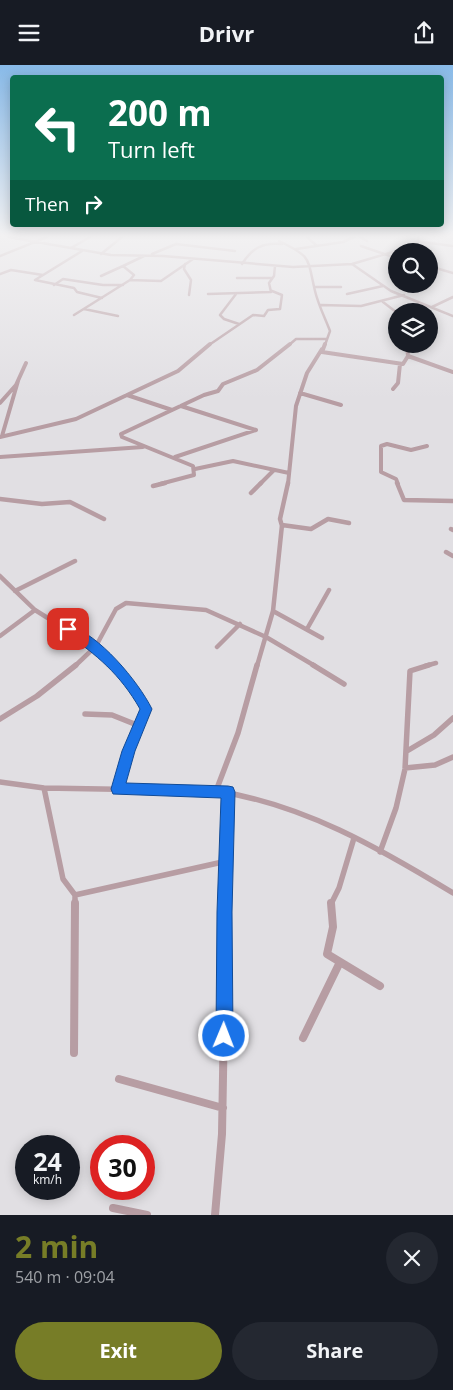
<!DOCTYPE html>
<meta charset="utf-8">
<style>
body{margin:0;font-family:"Open Sans",sans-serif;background:#242831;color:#f1f3f6;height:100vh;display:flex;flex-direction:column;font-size:19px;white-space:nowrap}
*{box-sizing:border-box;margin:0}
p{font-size:16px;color:#9ea1a6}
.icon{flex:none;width:28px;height:28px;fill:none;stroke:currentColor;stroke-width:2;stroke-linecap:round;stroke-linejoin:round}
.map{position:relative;height:1150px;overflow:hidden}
.drawer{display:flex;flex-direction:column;background:#171b24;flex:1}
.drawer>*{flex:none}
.hud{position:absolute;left:10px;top:10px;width:434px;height:152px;border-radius:5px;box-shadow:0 2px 12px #0003;background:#0b6e4f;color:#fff;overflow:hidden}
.controls{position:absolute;left:388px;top:178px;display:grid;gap:10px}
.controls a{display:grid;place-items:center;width:50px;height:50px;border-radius:50%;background:#171b24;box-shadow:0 2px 12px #0003;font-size:25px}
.speed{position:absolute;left:15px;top:1070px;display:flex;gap:10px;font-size:25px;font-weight:700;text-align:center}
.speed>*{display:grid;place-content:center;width:65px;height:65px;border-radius:50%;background:#171b24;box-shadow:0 2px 12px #0003;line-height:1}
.speed small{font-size:12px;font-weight:400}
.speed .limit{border:8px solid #d22;background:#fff;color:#111}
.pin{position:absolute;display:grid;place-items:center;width:42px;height:42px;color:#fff;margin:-21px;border-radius:10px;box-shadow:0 2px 8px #0006}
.me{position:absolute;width:55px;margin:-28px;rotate:1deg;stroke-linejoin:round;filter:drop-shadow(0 0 4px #0008)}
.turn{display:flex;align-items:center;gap:18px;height:105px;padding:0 15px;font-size:22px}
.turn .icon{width:65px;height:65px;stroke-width:2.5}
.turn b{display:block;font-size:35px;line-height:42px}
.then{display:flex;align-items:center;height:48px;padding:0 15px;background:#0003;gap:10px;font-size:19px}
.round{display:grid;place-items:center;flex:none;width:52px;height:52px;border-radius:26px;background:#242831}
.overview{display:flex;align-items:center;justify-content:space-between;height:85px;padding:0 15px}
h1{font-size:30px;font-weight:700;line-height:38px;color:#777d27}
.button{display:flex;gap:10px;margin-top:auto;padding:10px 15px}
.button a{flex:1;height:58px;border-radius:30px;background:#777d27;color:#fff;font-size:20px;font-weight:700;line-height:58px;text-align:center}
.button a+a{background:#242831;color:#f1f3f6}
header{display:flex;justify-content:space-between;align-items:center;height:65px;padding:0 15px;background:#171b24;font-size:22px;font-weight:700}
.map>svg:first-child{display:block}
</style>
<header><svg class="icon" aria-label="menu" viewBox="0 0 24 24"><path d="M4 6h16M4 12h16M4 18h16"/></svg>Drivr<svg class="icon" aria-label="share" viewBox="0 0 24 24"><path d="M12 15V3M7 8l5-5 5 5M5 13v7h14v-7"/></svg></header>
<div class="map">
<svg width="453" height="1150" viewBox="0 0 453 1150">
<rect width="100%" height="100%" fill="#e1dfe3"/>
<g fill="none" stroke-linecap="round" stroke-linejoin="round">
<path stroke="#b79da3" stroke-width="2.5" d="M8,172l103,18 52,1 130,11 59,-3 54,-16 11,-7 2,-4
M307,172l10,9
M360,172l7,4
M279,176c33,16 28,16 36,50 3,13 10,27 15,40l-5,14
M417,176l35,5
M361,181l35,12
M71,183l19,-11
M296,184l47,-7 11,-5
M82,186l-47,29 39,8 3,4 25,6
M101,189l21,-17
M152,189l24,-10 59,7
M0,191l47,-19
M185,199l-1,5 7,11 -2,15
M242,199c10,-16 21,-22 40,-20
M352,199l39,27 62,25
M429,201l24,7
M0,209l11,-4 32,5
M101,211l22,-10
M237,213h35
M130,215l31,1 32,-22
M54,220l9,-6 40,6h20
M314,222h27
M208,229l63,-2 -2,-9 5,-7 1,-10
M236,229l-16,21 4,4 15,5
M347,229l36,-8
M383,237l13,10
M321,240l40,1 43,-11
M432,242l21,-10
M84,244l34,7
M74,250l56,-35 4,-5 -11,-9 21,-10
M209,280l44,-30 11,1 4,-6 12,-1 2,-14 -10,-4
M289,280l7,-6h31"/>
<path stroke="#b79da3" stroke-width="4" d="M325,279l-3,8 81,12 5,-8 -1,-12
M408,291l45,16
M393,324l5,-6 2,-19
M300,328l41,12
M127,330l45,15
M0,338l16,-18 10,-22
M181,341l75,24
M2,371l16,-55
M0,372l76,-18 102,-48 32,-27
M0,392l143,-10
M175,392l81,-27
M195,404l38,-8 56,12
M160,419l34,-9 -1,-9 -71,-29 -1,-3 83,-39 14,-4 5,-7 34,-14 33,-26
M260,419l14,-14
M288,419l8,-78 11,-33 15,-24
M398,419l-2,-5 -15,-7v-26l6,-2 24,6 16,-4"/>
<path stroke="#b79da3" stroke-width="4.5" d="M397,418l7,17 49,1
M153,421l12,-3
M251,428l10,-10
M0,434l42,5 28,-2 34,17
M282,461l-2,-7 8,-36
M451,464l2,1
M446,487l7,4
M0,511l35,34 59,37 20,19
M15,526l60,-30
M273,546l9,-86 29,4 17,-10 21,4
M307,564l22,-39
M0,571l35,-26
M217,582l23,-23
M75,601l21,-20 20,-37 10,-6 80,7 60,27 49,29
M257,601l16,-55 49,27
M425,601l11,-3"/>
<path stroke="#b79da3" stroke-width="5.5" d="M113,600l18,18 15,26 -8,19
M313,600l31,19
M85,649l27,1 25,10 -19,65
M0,654l37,-23 39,-31
M407,686l27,-16 19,-17
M405,703l30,-3 18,-8
M0,717l44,6 172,3c87,13 163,57 237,102
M44,723l19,91 12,16 152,-34
M216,726l22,-58 19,-68
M380,787l16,-44 9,-39 5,-98 19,-6
M75,839v-9
M226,839l2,-112
M331,839l8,-16 15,-50"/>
<path stroke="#b79da3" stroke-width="8" d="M331,838l2,24 -6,27 53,32
M303,973l37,-76
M74,988l1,-150
M119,1014l104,29
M113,1143l34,7
M215,1150l7,-81 4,-231"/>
</g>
<linearGradient id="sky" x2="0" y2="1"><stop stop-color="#88bae8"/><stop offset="0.51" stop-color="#f2f1f2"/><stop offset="1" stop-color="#f2f1f2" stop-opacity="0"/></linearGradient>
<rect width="453" height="334" fill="url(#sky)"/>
<path fill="#1a73e8" stroke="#114b97" d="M68,560c31,9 70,56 84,84l-17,42 -9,32 102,3 5,1 2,5 -3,120 1,124 -2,6 -7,2 -6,-2 -2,-6 1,-124 4,-114 -108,-4 -2,-5 11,-38 18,-42c-20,-35 -43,-54 -76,-77v-6z"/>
</svg>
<div class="controls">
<a><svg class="icon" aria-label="search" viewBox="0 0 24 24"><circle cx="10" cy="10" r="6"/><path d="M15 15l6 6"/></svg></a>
<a><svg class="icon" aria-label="layers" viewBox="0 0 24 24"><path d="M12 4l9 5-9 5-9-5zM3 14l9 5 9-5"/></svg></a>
</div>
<div class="speed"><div>24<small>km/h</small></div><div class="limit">30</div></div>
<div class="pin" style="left:68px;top:564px;background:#d93025"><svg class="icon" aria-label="arrive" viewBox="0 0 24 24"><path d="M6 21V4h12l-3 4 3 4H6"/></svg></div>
<svg class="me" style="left:224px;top:971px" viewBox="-20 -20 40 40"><circle r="17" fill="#1a73e8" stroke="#fff" stroke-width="3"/><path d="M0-11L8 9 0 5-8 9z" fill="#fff"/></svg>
<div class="hud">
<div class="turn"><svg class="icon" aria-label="left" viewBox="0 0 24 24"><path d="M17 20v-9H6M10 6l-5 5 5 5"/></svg><div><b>200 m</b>Turn left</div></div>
<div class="then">Then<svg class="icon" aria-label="right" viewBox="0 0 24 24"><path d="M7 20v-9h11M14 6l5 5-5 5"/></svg></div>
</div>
</div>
<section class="drawer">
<div class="overview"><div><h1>2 min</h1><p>540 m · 09:04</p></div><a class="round"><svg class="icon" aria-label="close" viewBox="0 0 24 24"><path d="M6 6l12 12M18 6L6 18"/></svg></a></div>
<div class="button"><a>Exit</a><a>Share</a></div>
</section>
